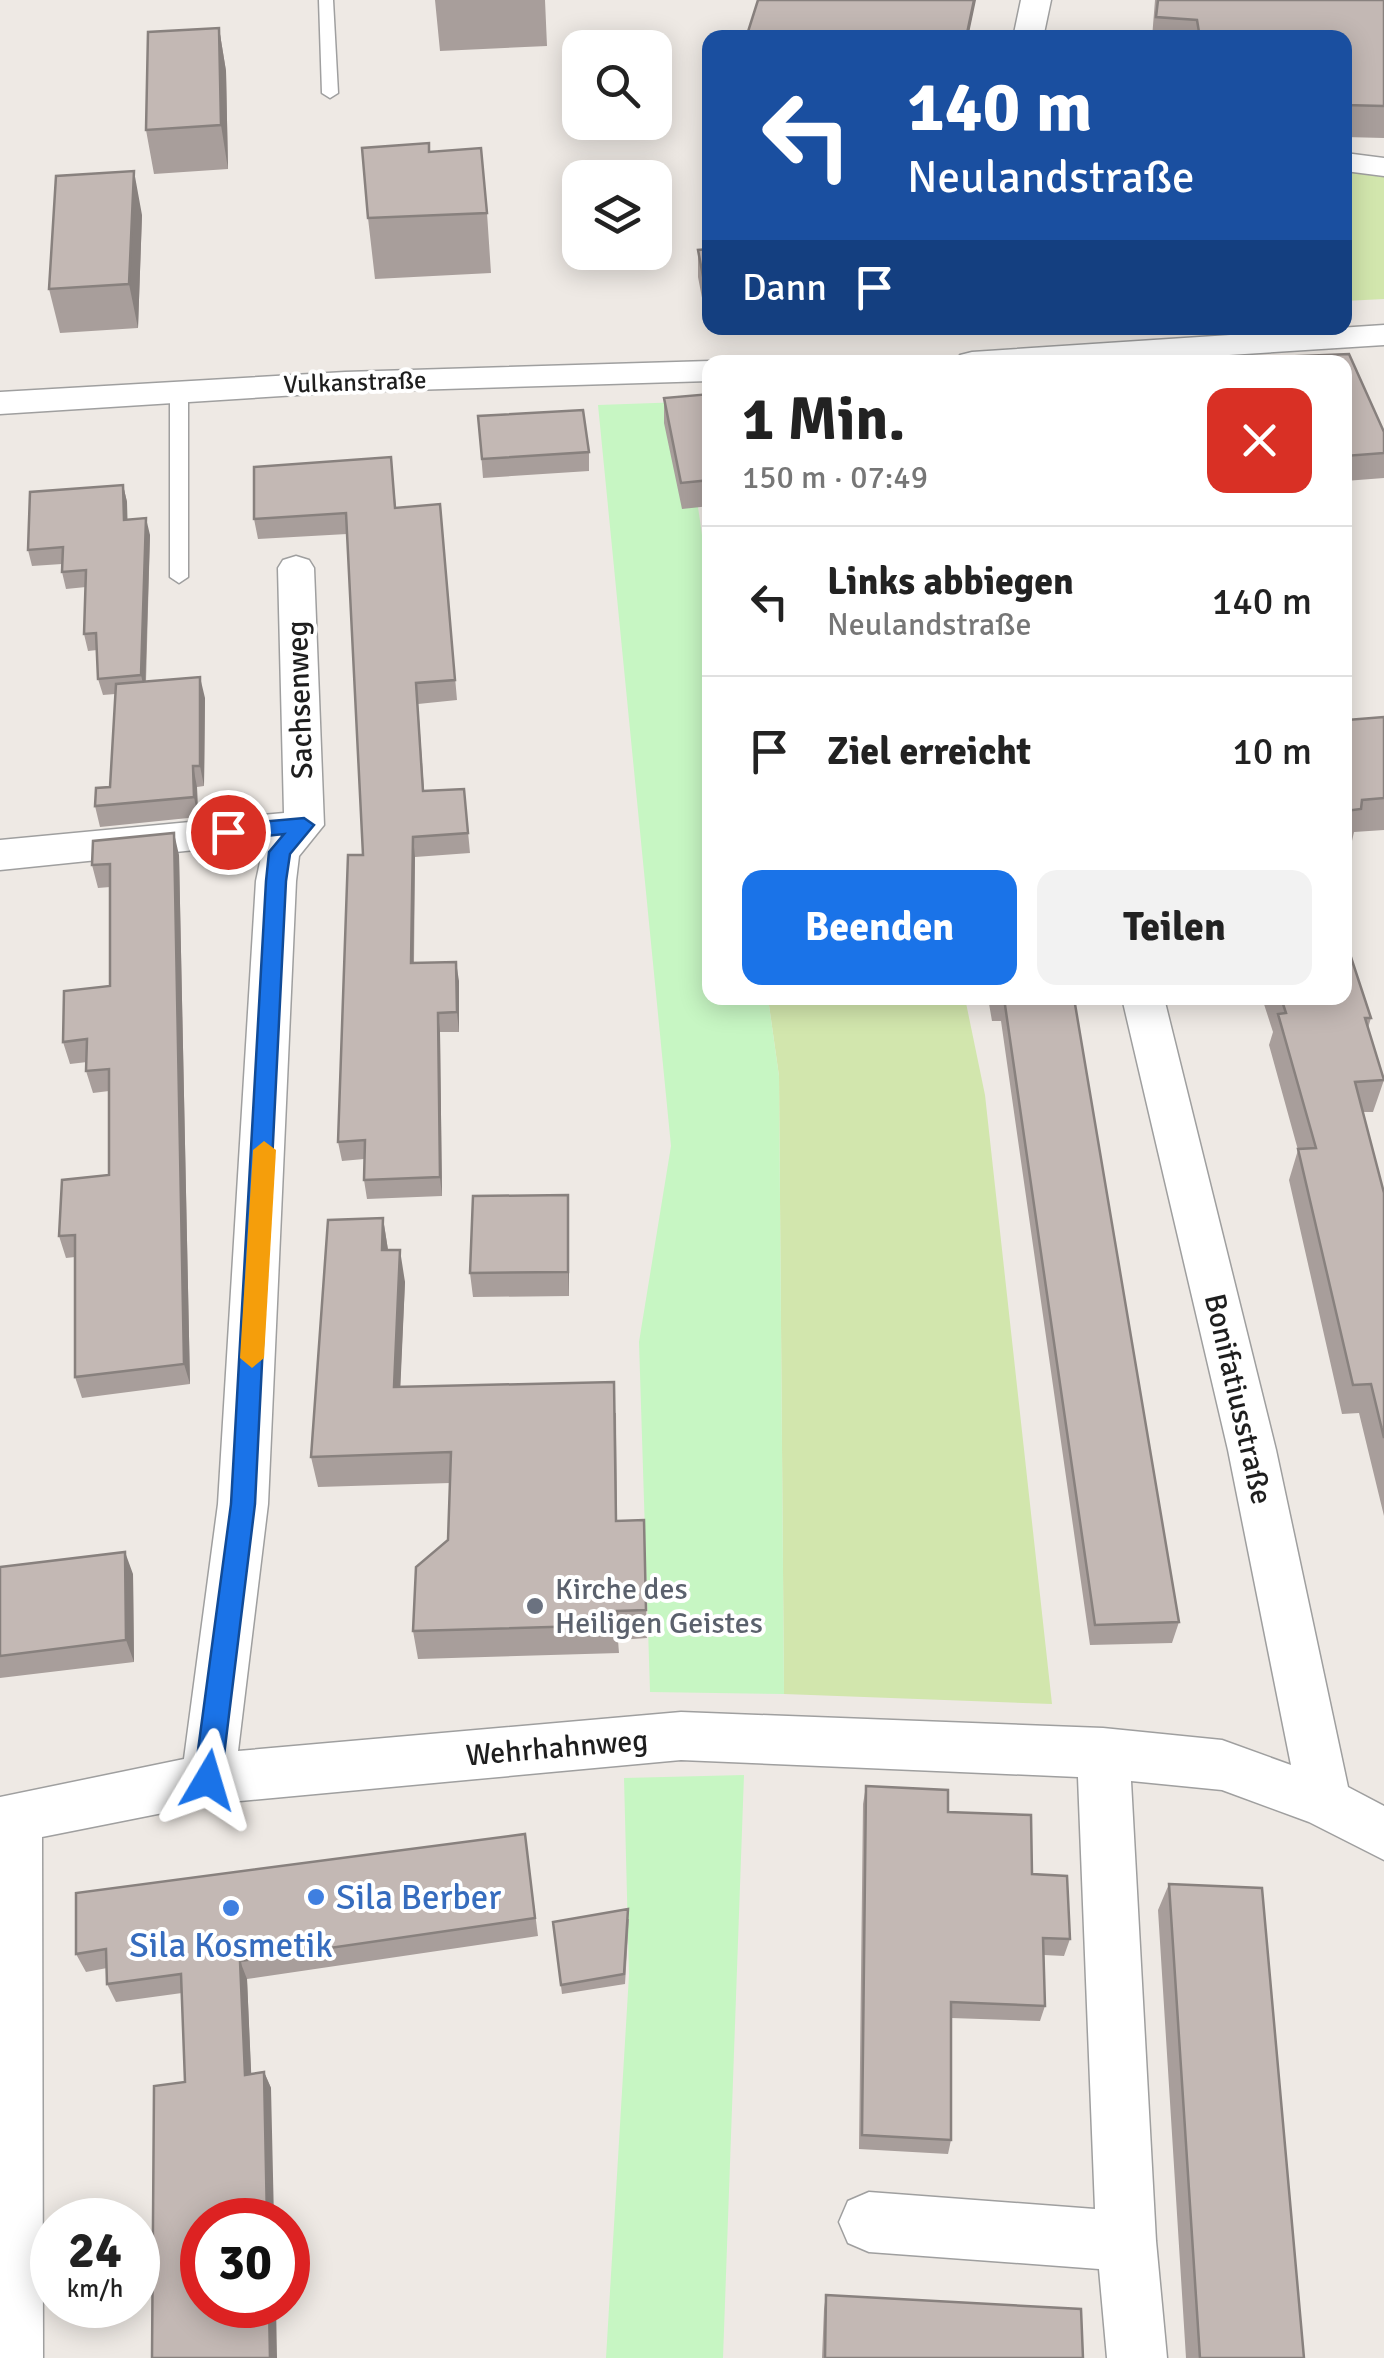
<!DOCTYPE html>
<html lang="de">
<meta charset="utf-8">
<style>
body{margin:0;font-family:Signika,sans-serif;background:#f2f2f2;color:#222;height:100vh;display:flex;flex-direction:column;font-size:38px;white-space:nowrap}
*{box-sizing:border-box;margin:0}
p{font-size:32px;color:#767676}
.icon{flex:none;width:55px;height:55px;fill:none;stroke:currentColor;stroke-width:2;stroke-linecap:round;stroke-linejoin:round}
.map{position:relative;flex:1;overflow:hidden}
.side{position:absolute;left:702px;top:355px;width:650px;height:650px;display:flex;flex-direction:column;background:#fff;border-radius:20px;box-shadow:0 5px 25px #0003}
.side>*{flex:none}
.top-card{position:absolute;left:702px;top:30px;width:650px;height:305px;border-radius:20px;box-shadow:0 5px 25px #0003;background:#1a4fa0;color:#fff;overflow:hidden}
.tools{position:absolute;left:562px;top:30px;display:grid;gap:20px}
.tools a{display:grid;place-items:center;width:110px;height:110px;border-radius:20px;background:#fff;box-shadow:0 5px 25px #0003;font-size:50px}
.speed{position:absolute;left:30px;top:2198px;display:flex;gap:20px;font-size:50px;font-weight:700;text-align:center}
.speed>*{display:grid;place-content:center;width:130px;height:130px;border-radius:50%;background:#fff;box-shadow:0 5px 25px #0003;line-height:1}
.speed small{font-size:25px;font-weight:400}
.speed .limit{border:15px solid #d22;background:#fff;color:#111}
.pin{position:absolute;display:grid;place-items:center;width:85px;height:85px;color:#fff;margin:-42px;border:5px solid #fff;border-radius:50%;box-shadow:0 2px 10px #0007}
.me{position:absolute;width:110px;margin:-55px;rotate:7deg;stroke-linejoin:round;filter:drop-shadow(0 0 8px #0008)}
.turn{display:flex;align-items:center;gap:35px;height:210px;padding:0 40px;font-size:45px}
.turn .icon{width:130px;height:130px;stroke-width:2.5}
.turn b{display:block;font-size:70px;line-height:85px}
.then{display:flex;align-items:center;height:95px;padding:0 40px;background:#0003;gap:20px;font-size:38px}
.round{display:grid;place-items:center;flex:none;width:105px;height:105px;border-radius:20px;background:#f2f2f2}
.summary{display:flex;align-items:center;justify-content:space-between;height:170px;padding:0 40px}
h1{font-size:60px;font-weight:700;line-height:75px}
.action{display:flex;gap:20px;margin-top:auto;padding:20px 40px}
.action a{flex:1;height:115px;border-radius:20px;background:#1a73e8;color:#fff;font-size:40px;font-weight:700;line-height:115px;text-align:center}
.action a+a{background:#f2f2f2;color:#222}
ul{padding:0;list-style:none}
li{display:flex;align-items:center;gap:30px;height:150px;padding:0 40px;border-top:2px solid #e0e0e0}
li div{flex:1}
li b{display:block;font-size:38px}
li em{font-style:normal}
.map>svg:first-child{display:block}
</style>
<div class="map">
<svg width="1384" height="2358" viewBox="0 0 1384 2358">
<rect width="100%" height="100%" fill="#eee9e4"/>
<path fill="#d2e6ad" d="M1345,171l39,6v122l-39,2z
M768,998h197l20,97 67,609 -268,-10 -5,-618z"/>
<path fill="#c7f6c3" d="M683,402l27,189v407h58l11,78 5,618 -134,-2 -11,-350 32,-196 -73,-741z
M744,1775l-21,583h-117l23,-383 -5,-197z"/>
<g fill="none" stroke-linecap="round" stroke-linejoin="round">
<g stroke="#9f9f9f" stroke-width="3">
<path id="service" d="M319,0h14l5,93 -8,5 -8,-5z
M179,387l9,5v185l-9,6 -9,-6v-185z"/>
</g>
<g stroke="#9f9f9f" stroke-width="3">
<path id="minor" d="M1021,0h30l-8,38h-30z
M1345,153l39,5v18l-39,-5z
M1384,325v20l-264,17h-165l5,-7 12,-3z
M710,361l7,1h-7v19l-365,11 -345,22v-22l345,-20z
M296,556l13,4 5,8 10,257 -25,31 -3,25 -28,623 -30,247 443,-39 422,16 119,12 69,25 -63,-315 -106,-452h42l112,452 72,337 36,19v54l-75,-38 -87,-32 -91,-9 25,460 11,117h-60l-8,-89 -230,-17 -21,-9 -9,-21 9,-21 21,-9 226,17 -17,-432 -397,-17 -473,44 -166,33 1,521h-43v-561l184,-38 34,-255 38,-623 8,-38 -264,27v-30l284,-27 -6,-245 5,-8z"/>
</g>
<use href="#service" fill="#fff" fill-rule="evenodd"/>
<use href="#minor" fill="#fff" fill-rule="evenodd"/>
</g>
<path fill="#a89e9b" d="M435,0h110l2,46 -107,5z
M1155,0h229v138l-39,-1v-99h-193z
M219,28l7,43 2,98 -74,5 -8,-44z
M429,152l58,61 4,60 -116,6 -7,-61z
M142,215l-4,113 -78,5 -11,-44z
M710,249v75h-3l-9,-47v-27z
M1349,354l35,78v21h-9h9v25l-39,3v-119h-117l1,-3z
M710,394v112l-28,3 -18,-86v-25z
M478,416l111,36v19l-106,7z
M391,457l5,51 44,-4 17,196 -39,4 6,87 40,-2 6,64 -55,4 -1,106 45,18v51h-19l2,164 -75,3 -3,-19v-21l-22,2 -4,-19 25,-287 -16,-321 -89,5 -4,-20z
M123,485l4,17v18l23,15 -4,147 59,16 -1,88 -7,1 1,30 -98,10 -5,-21 15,-19 5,-93 -12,1 -5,-16 -1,-29 -9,1 -4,-17 2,-47 -20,2 -4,-17v-8l-30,2 -4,-16z
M1384,717v113l-30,2 -2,9 -7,1v-123l2,1z
M179,855l11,529 -108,14 -7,-21v-120l-9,1 -7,-22 50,-61v-84l-16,2 -7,-22 1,-9 -17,2 -7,-22 47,-56v-99l-12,1 -6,-23z
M988,998h86l105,624 -7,21 -82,2 -89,-624h-9z
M1262,998h83l26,20 -3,10 16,52 -11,32h-10l21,81v323l-25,-103 -17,1 -53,-234 9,-30 -29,-105 4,-13z
M383,1218l5,32 17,32 -5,104 216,27 1,108 27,-1 3,118 -29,2 1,13 -201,6 -5,-28 35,-91 2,-57 -132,4 -7,-30z
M569,1220v76l-96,1 -3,-24z
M0,1567l133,7 1,88 -134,16z
M866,1786l82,26 84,62 38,65 -6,17 -20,-1 1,51 -5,15 -89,-3v122l-3,14 -89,-5 4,-345z
M525,1834l13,102 -291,43 4,95 13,-2 7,16 -86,-6 -3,-89 -66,9 -9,-18v-16l-21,4 -10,-18z
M1169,1884l135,474h-118l-28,-448z
M629,1919l-4,65 -63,10 -9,-72z
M826,2295l257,63h-261l2,-49z"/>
<path fill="#88817e" d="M974,0h2l-8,38h-2z
M219,28l7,43 2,98 -7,-44z
M134,171l8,44 -4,113 -9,-44z
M123,485l4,17 1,35 -4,-17z
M146,518l4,17 -5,157 -4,-17z
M200,677l5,21 -1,88 -4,-20z
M193,766l4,21 1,30 -4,-20z
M174,833l5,22 11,529 -6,-20z
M413,837l2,20 -2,126 -2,-20z
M456,962l3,19v51l-2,-20z
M438,1013l2,19 2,164 -2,-19z
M568,1195l1,25v76l-1,-24z
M383,1218l5,32h-6z
M400,1250l5,32 -6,136 -5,-31z
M125,1552l8,22 1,88 -8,-22z
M240,1961l7,18 5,112 -7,-16z
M264,2072l7,16 3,132h-7z
M269,2305h7l1,53h-7z"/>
<path fill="#c3b8b4" stroke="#88817e" stroke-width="2.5" d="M758,0h216l-8,38h-220z
M1158,0h226v106l-39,-1v-67h-145l-3,-18 -41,-3z
M219,28l2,97 -75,5 2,-98z
M429,143v9l52,-4 6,65 -119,5 -6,-70z
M134,171l-5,113 -80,5 7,-113z
M710,249v48h-3l-9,-47z
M1349,354l35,78v21l-39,3v-94h-115l-1,-3z
M710,394v86l-29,3 -17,-85z
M583,410l6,42 -107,7 -4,-43z
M391,457l4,51 45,-4 15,176 -39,3 7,108 41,-2 4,44 -55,4 -2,126 45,-1 1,50 -19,1 2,164 -76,3 1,-40 -27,2 10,-287h15l-17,-342 -92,6v-52z
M123,485l1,35 22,-2 -5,157 -43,4 -2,-46 -12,1 2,-64 -24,2 1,-25 -35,3 2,-58z
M200,677v89h-7l1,31 -99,9 1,-18 14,-1 6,-103z
M1384,717v81l-22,2 -1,9 -16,2v-92l2,1z
M174,833l10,531 -109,13v-142l-16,1 3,-56 47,-5v-106l-23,2 1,-32 -24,3 1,-51 46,-5v-122l-18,1 1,-24z
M1345,939l26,79h-6l19,62 -29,2 29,111v245l-13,-54 -18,1 -55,-236 18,-1 -38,-134 8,-1 -5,-15h64z
M1004,998h70l105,624 -84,3z
M568,1195v77l-98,1 3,-77z
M383,1218l-1,32h18l-6,137 220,-5 2,139 28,-1 2,90 -29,1v14l-204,6 3,-64 32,-27 3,-88 -140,5 17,-237z
M125,1552l1,88 -126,16v-89z
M866,1786l82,4v22l83,3 1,59 35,2 3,63 -27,-1 2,68 -94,-4v138l-89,-5z
M525,1834l10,84 -295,43 5,114 19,-3 3,148h-65v85h67l1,53h-118l2,-272 31,-4 -4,-108 -74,10 -1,-35 -30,5v-61z
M1169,1884l93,4 42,470h-104z
M628,1909l-4,65 -63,11 -8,-63z
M826,2295l255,14 2,49h-258z"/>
<path fill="#1a73e8" stroke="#114b97" stroke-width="2.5" d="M304,818l10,7 -24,29 -4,27 -31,623 -34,276 -4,8 -9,4 -10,-4 -4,-8 37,-276 35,-623 3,-29 15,-18 -56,6 -10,-8 10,-7z"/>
<path fill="#f59e0b" d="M264,1141l12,9 -12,208 -12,10 -12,-10 13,-208z"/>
<circle fill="#6b7280" stroke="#fff" stroke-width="4" cx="535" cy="1606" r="10"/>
<g fill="#3f7fe0" stroke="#fff" stroke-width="4">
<circle cx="316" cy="1897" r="10"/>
<circle cx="231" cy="1908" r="10"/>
</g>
<g text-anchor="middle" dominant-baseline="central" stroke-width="8" stroke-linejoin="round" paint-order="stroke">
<g font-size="25" fill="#1e1e1e" stroke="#fff">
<text transform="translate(355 382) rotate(-2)">Vulkanstraße</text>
</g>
<g font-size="30" fill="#1e1e1e" stroke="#fff">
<text transform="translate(300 700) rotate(-92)">Sachsenweg</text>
<text transform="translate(1238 1399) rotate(77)">Bonifatiusstraße</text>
<text transform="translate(557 1748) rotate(-5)">Wehrhahnweg</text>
</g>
<g font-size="30" fill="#5b616d" stroke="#fff" text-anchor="start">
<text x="555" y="1589">Kirche des<tspan x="555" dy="34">Heiligen Geistes</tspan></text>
</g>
<g font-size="35" fill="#366cbe" stroke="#fff" text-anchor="start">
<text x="336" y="1897">Sila Berber</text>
<text x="231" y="1945" text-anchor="middle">Sila Kosmetik</text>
</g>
</g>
</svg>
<div class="tools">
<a><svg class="icon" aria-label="search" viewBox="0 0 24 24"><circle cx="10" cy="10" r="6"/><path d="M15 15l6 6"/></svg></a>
<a><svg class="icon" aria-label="layers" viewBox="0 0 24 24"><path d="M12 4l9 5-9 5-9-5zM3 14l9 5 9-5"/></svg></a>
</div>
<div class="speed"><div>24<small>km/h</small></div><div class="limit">30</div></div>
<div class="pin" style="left:228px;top:832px;background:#d93025"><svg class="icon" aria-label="arrive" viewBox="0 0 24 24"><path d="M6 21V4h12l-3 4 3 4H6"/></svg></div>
<svg class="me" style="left:208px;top:1780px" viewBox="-20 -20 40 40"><path d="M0-17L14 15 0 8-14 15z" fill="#1a73e8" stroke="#fff" stroke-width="4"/></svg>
<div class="top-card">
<div class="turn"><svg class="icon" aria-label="left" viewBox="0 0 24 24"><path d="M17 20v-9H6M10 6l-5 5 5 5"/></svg><div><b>140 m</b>Neulandstraße</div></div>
<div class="then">Dann<svg class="icon" aria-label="arrive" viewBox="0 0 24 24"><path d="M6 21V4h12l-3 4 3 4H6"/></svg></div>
</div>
<section class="side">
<div class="summary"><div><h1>1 Min.</h1><p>150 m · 07:49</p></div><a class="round" style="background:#d93025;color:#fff"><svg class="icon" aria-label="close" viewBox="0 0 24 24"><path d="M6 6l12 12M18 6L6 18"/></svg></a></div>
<ul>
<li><svg class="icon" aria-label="left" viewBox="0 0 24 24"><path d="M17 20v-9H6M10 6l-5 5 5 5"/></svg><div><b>Links abbiegen</b><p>Neulandstraße</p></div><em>140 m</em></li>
<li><svg class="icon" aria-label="arrive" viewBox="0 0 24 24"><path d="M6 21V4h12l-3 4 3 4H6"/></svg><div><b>Ziel erreicht</b></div><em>10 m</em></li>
</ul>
<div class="action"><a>Beenden</a><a>Teilen</a></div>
</section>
</div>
